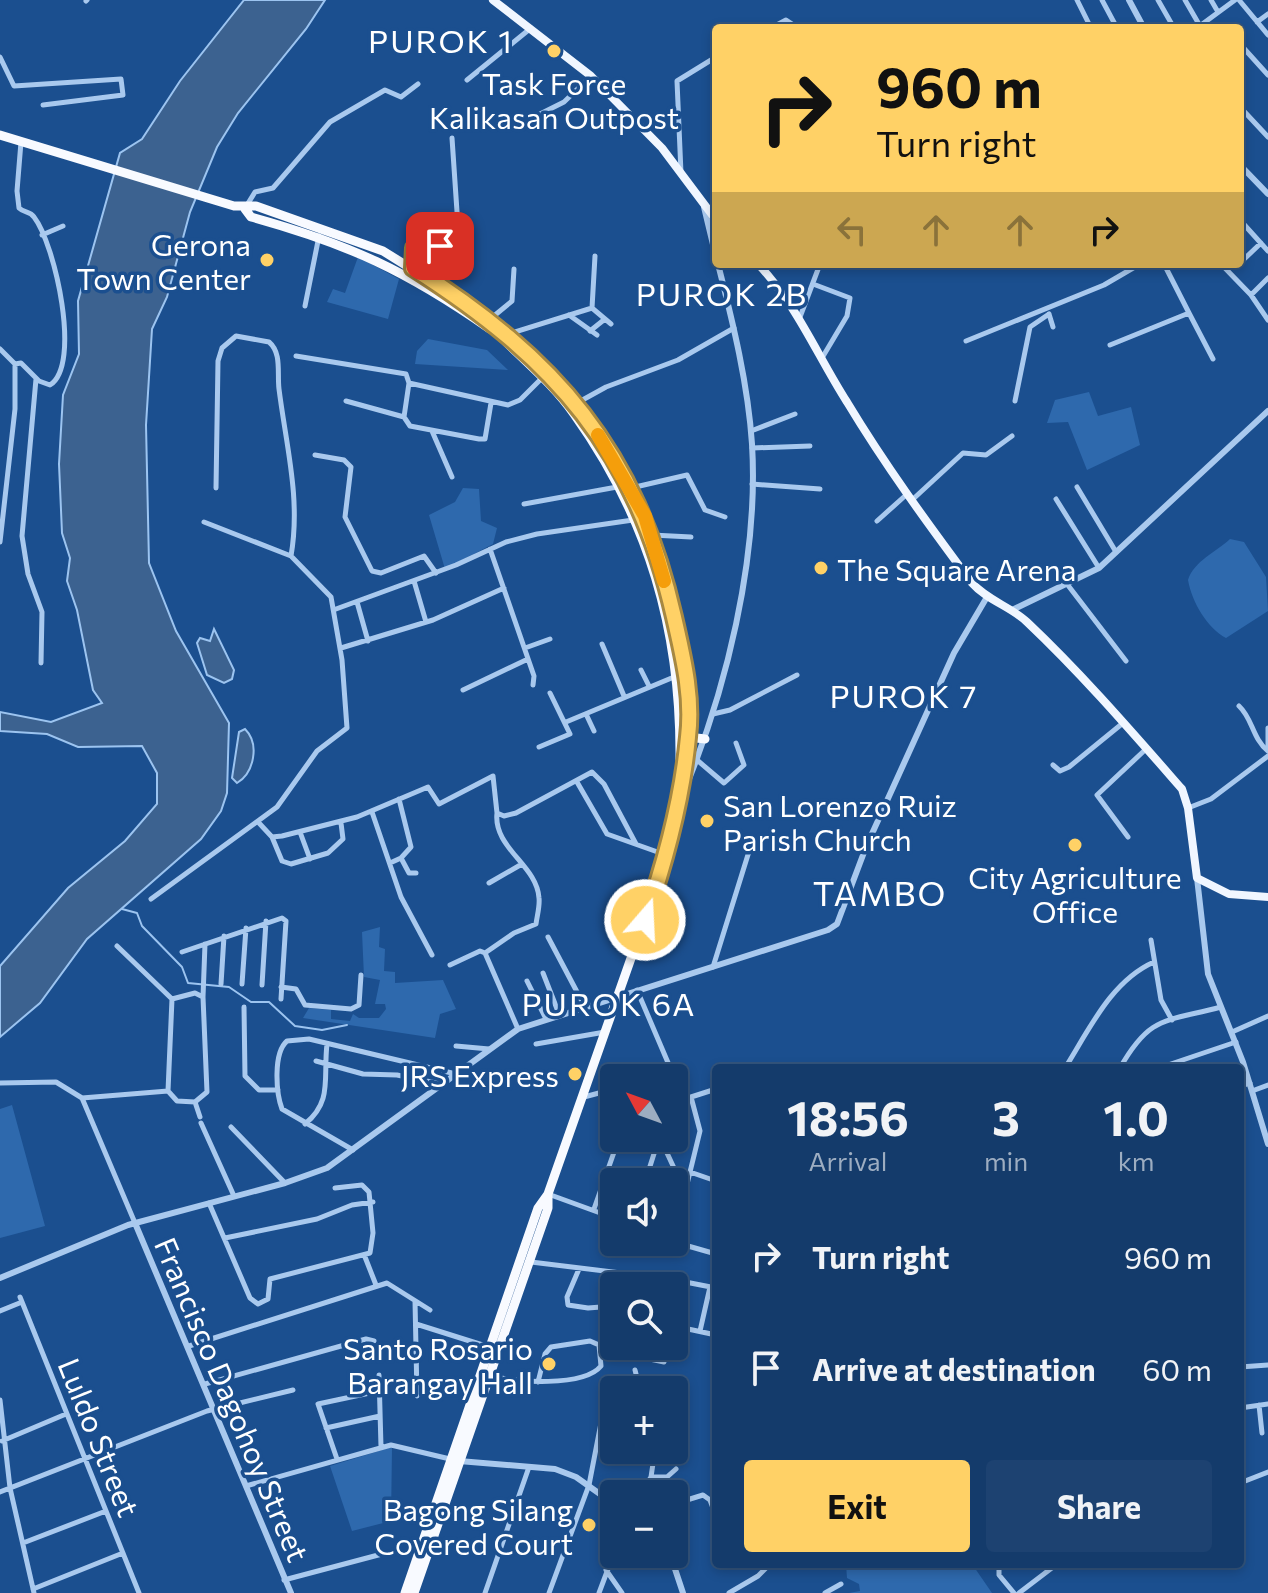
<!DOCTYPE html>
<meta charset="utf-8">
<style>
body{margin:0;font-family:Commissioner,sans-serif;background:#1d4271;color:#f1f3f6;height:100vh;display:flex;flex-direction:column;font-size:30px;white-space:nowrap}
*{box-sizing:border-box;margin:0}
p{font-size:26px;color:#9dadc1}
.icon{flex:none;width:44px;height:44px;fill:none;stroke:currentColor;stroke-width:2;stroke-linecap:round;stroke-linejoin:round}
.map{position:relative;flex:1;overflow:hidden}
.sheet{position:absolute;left:712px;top:1064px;width:532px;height:504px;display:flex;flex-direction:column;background:#143b6b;border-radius:8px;box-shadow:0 4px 12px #0003,0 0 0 2px #33557e}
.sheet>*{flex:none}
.banner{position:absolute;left:712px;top:24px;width:532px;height:244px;border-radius:8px;box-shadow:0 4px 12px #0003,0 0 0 2px #33557e;background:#ffd166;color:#111;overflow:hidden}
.needle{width:52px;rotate:311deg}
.tools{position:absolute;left:600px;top:1064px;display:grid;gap:16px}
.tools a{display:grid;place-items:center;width:88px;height:88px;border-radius:8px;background:#143b6b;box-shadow:0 4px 12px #0003,0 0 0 2px #33557e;font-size:40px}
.pin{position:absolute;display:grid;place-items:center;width:68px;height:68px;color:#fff;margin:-34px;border-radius:16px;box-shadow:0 4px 12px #0006}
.me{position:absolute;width:88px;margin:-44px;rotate:19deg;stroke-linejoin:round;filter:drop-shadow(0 0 6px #0008)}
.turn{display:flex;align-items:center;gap:28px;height:168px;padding:0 32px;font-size:36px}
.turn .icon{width:104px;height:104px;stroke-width:2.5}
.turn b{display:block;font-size:56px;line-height:68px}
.lanes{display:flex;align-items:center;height:76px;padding:0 32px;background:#0003;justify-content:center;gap:40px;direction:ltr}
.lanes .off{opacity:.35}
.eta{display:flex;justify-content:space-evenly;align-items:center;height:136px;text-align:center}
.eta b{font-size:48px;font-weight:700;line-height:56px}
.action{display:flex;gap:16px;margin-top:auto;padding:16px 32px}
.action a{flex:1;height:92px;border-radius:8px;background:#ffd166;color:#111;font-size:32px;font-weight:700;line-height:92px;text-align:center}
.action a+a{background:#1d4271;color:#f1f3f6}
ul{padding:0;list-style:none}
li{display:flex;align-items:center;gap:24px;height:112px;padding:0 32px}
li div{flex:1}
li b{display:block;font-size:30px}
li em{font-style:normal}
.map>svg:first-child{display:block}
</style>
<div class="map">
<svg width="1268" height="1593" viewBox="0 0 1268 1593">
<rect width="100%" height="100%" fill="#1b4f8f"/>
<path fill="#2e69ad" d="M358,257l41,22 -11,40 -61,-17 6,-13 12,4z
M428,339l59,11 21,20 -93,-6 2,-13z
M1089,392l9,24 33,-9 9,38 -53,25 -19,-48 -21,1 8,-23z
M463,488l16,1 2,32 16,7 -4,16 -48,25 -16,-54 26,-13z
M1230,539l14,3 22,35 2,34 -42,27c-19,-10 -34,-36 -38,-58 6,-19 28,-28 42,-41z
M380,927l-1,20 6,2 -1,22 11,1v11l48,-3 13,29 -16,5 -5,24 -132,-20 6,-10 22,2v9l19,2 3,-7 6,4h20l7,-9 -1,-5h-10l5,-24 -16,-3 -2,-45z
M12,1105l33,121 -45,12v-129z
M392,1447l-1,74 -39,10 -22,-65z
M846,1564h126l20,29h-143l11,-2 -1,-7 -12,-6z"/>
<path fill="#3c6290" stroke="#9cc4f0" stroke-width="2" d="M244,0h81l-19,29 -68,84 -21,34 -27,65 -23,85 -15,32 -6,96 3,138 27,68 53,92 -2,70 -6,18 -20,28 -114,100 -47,64 -40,34v-71l68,-78 57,-47 32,-37v-31l-15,-27 -64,1 -31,-13 -47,-3v-19l51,10 51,-19 -9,-13 -16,-80 -10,-29 3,-23 -8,-25 -3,-69 4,-69 16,-41 -1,-53 42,-148 22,-14 38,-58z
M214,629l20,41 -2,9 -8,4 -17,-8 -10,-32 3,-5 10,3z
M245,729c15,15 9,44 -8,54l-5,-5 7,-46z"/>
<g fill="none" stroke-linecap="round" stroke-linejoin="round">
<path stroke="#9cc4f0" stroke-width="2" d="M122,909l15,4 5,13 40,41 6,16 41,4 22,15h18l26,24 27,4 25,-5"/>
<path stroke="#a9c9ee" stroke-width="5" d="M1077,0l14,28
M1102,0l15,28
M1158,0l16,28
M1185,0l15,26
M1211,0l7,12
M1239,0l29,35
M86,1l1,-1
M1257,22l11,-8
M771,28l15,-8 12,8
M1197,28l38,-28
M1240,44l28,31
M0,57l14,29 107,-7 2,16 -80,10
M467,80l64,-52
M1240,107l28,30
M524,122l40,-20 27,-26
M681,173l-4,-92 39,-24
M247,205l8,-13 18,-4 57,-66 55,-32 16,7 17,-13
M1240,220l28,31
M42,235l21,-9
M1240,263l21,-20
M1221,264l30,31 17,25
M413,268l1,-20 38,-3 7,-4 -7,-103
M813,284l37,14 -3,18 -25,42
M1251,295l17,-17
M305,306l14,-70
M592,308l19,16
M1189,313l24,46
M1049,314l4,13
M569,315l28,20
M800,317l20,-53
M489,320l23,-19 2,-32
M590,331l15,-12
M508,334l84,-26 3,-52
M966,341l138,-56 36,-21
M1110,345l79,-32 -25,-49
M0,349l15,15v45l-15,133
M296,356l110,18 3,9 -5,34
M15,364l6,-1 18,18 11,4c32,-20 5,-141 -16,-168 -4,-6 -10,-4 -15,-9l-2,-17 4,-49
M36,379l-14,157 6,38 14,38 -1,51
M409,383l99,22 12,-5 24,-24
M346,401l58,16 6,9 69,13h6l6,-36
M1015,401l15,-74 19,-13
M577,403l29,-16 72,-27 56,-32
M432,431l20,46
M751,431l44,-17
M752,448l58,-2
M315,455l29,5 7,7 -6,50 27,54 9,2 43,-17 12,17
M752,484l68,5
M1077,487l39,65
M216,488l2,-127 4,-13 14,-12 33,6c13,11 8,31 10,47 7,56 22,110 12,167
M631,488l56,-13 18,35 20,7
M1056,499l43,69
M911,501l52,-48 23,2 26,-19
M524,504l93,-17
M877,521l29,-26
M652,535l39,2
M490,549l44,127 -1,9
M414,581l12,41
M1067,584l59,77
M357,602l11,39
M336,609l120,-44 50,-23 31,-8 96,-14
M602,644l22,52
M341,648l92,-28 71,-32
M525,648l25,-9
M641,670l8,16
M463,690l65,-31
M1239,706c14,13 13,32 29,45
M586,714l8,17
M713,714l17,-4 67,-35
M566,722l120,-50
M539,747l31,-13 -20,-41
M1268,751v-23
M697,760l27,23 20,-18 -8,-22
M1053,765l7,6 9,-4 54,-44
M577,782l30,52 59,21
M1188,808l23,-9 57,-43
M372,812l29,85 31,58
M259,823l13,14 10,-1 75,-19 71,-30 11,17 54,-28 4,37
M300,832l10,27
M272,837l10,24 9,3 37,-11 15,-14 -2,-16
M1128,837l-31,-42 49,-46
M401,858l8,15h7
M390,863l11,-5 10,-11 -12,-48
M489,883l33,-19
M620,893l13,-2 19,6
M151,899l126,-92 40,-56 30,-23 -5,-68 -11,-63 -40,-41 -87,-34
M548,937l37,70
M1151,940l10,60 11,20
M117,946l55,53 -4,92 9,10 18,1 5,15
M182,952l100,-34 4,3 -5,78
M485,953l29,-20 22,-9c1,-8 4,-18 3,-26 -2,-33 -46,-50 -42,-85l7,3 12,-3 76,-41 12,12 32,60
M450,965l30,-14 5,2 33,76
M713,967l38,-122
M543,973l16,41
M527,981l19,38
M221,984l3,-48
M242,984l4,-56
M262,985l4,-64
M281,987l15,2 9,16 46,4 8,-4 2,-30
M637,990l32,75 -1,10 -10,3
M203,997l2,-53
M172,999l23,-6 8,4 4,95 -12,10
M244,1007l1,69 14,14h19
M1232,1032l36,-16
M536,1044l69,-12
M456,1046l33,3
M316,1061l47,13 34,1 44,9
M1065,1068c24,-38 46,-87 89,-106
M1120,1068c30,-53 45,-46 101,-61
M1159,1068l77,-26
M0,1083l56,-1 26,16 53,125
M1240,1086l10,-3
M1252,1091l16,-6
M584,1097l30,-8
M82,1098l86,-7
M201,1123l33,73
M305,1124c28,-23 18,-46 22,-80
M231,1127l54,56
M660,1138l14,30 14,10
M353,1150l-71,-41c-6,-16 -9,-56 5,-68l22,-2 147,35
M690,1172l10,-41 -9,-34 25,-8
M645,1182l14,-44
M548,1194l66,24
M209,1203l41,95 8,6 10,-5 2,-20 100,-26 3,-20 -4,-41 -7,-7 -27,3
M594,1209l25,-71
M225,1238l92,-19 35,-14 21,-3
M674,1238l16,-66 26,9
M674,1242l42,12
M1240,1251v44
M365,1257l11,28
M531,1262l139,17 46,9
M579,1269l-12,28 1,8 20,3 26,-2
M621,1286l2,-12
M643,1286l3,-10
M20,1297l119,296
M415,1301l2,95
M0,1311l22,-9
M416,1324l73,23
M674,1326l42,9
M700,1331l10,-44
M189,1346l198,-63 43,27
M645,1346v12l19,4
M1240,1367l28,-2
M635,1370l5,20
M379,1375l2,72
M490,1375c24,8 94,12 111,-9l-2,-21 -9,-4 -39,6 -6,7 -7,28
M205,1384l161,-45 8,2
M0,1400l10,88 24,105
M1259,1405l3,28
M1240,1408l28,-4
M674,1410l8,-1
M326,1428l54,-12
M2,1441l64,-27
M337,1459l-19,-55 61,-13
M651,1477l4,-27
M1240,1483l28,-11
M246,1486l145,-41 59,14
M0,1492l207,-81 86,-21
M640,1494l11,-17h16l9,-8
M674,1504l29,-9 7,5 6,16
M23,1543l83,-32
M999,1564v11l15,18
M606,1570l16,23
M284,1580l98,-26
M33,1589l90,-36
M485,1593l44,-126
M549,1593l40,-108 12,-62 4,-6 9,-2
M599,1593l15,-40
M729,1593l29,-17 12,-12
M825,1593l16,-9
M1019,1593l38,-29"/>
<path stroke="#a9c9ee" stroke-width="6" d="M1129,0l15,28
M1240,165l28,29
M704,207l12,50
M1012,610l87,-42 169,-157
M682,796c44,-104 77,-238 70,-352 -4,-60 -19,-121 -34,-180
M1197,878l11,96 35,88 25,82
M135,1223l156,370
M0,1278l128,-53 157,-42 42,-15 191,-139 310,-99 9,-6 29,-77 88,-194 33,-56
M459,1461l96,8 21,8 38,27
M670,1554l13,39"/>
<path stroke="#f0f6ff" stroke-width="8" d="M493,0l98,76 71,72 54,72
M758,264c39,41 59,91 89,138 38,63 81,122 125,181 16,18 38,23 55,39 55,52 105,110 155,167l6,19 9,70 32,16 39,3"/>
<path stroke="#f8faff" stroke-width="9" d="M0,135l234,71h22l127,45 88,55 47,39 62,63 29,42 36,66 42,155 1,66 -9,66 -18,70 -113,321 -10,14 -133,385
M245,209l6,8c98,27 156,54 239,112
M502,338c24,24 52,47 72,76 75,105 107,216 106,345
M688,737l17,2
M414,1593l134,-385v-13"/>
</g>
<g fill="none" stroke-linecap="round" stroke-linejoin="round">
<g stroke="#a68842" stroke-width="20">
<path id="route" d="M440,246l-26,2 -1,20c143,91 223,182 261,349 9,40 19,79 14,120 -6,64 -22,123 -43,183"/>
</g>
<use href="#route" stroke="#ffd166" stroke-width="14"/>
<path stroke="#f59e0b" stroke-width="14" d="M598,435l47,81 19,65"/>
</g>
<g fill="#ffd166" stroke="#1b4f8f" stroke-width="3">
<circle cx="554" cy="51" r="8"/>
<circle cx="267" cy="260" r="8"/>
<circle cx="821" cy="568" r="8"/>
<circle cx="707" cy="821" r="8"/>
<circle cx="1075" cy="845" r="8"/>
<circle cx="575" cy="1074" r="8"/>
<circle cx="549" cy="1364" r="8"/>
<circle cx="589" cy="1525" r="8"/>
</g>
<g text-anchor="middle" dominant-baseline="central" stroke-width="7" stroke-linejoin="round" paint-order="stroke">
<g font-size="30" fill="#fff" stroke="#1b4f8f" text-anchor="end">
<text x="554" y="82" text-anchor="middle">Task Force<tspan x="554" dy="34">Kalikasan Outpost</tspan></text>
<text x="251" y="243">Gerona<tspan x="251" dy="34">Town Center</tspan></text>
<text x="837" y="568" text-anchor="start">The Square Arena</text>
<text x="723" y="804" text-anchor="start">San Lorenzo Ruiz<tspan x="723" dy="34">Parish Church</tspan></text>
<text x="1075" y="876" text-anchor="middle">City Agriculture<tspan x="1075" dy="34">Office</tspan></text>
<text x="559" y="1074">JRS Express</text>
<text x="533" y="1347">Santo Rosario<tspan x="533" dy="34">Barangay Hall</tspan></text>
<text x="573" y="1508">Bagong Silang<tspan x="573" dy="34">Covered Court</tspan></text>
</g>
<g font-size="30" fill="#fff" stroke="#1b4f8f">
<text transform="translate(233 1399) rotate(67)">Francisco Dagohoy Street</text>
<text transform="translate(100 1437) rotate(68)">Luldo Street</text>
</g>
<g font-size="32" letter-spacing="2" fill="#fff" stroke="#1b4f8f">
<text x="441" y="40">PUROK 1</text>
<text x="722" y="293">PUROK 2B</text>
<text x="904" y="695">PUROK 7</text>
<text x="609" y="1003">PUROK 6A</text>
</g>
<g font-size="34" letter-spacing="2" fill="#fff" stroke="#1b4f8f">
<text x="880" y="892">TAMBO</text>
</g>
</g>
</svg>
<div class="tools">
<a><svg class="needle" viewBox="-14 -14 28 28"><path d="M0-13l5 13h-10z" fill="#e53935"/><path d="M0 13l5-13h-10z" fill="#9dadc1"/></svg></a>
<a><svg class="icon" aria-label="sound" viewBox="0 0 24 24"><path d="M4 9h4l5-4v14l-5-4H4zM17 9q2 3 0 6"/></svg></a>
<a><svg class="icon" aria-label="search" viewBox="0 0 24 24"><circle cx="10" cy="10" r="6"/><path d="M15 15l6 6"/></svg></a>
<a>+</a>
<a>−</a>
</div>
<div class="pin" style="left:440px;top:246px;background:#d93025"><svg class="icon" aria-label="arrive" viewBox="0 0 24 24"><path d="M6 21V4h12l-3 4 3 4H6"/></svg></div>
<svg class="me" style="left:645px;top:920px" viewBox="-20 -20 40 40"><circle r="17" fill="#ffd166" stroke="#fff" stroke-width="3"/><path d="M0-11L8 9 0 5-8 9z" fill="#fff"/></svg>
<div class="banner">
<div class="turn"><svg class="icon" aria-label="right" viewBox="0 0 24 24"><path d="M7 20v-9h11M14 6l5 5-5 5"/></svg><div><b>960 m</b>Turn right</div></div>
<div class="lanes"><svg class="icon off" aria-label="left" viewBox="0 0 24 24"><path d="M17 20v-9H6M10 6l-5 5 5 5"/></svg><svg class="icon off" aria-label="ahead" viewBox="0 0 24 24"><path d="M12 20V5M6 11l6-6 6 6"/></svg><svg class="icon off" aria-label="ahead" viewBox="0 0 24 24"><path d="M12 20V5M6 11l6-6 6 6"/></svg><svg class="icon" aria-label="right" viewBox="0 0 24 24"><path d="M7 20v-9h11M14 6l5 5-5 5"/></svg></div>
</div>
<section class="sheet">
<div class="eta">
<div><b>18:56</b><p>Arrival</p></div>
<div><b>3</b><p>min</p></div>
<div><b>1.0</b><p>km</p></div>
</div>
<ul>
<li><svg class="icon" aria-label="right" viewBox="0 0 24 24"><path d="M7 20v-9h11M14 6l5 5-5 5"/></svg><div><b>Turn right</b></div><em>960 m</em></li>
<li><svg class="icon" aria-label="arrive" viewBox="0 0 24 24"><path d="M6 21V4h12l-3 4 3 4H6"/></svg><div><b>Arrive at destination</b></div><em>60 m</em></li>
</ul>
<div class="action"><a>Exit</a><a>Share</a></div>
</section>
</div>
